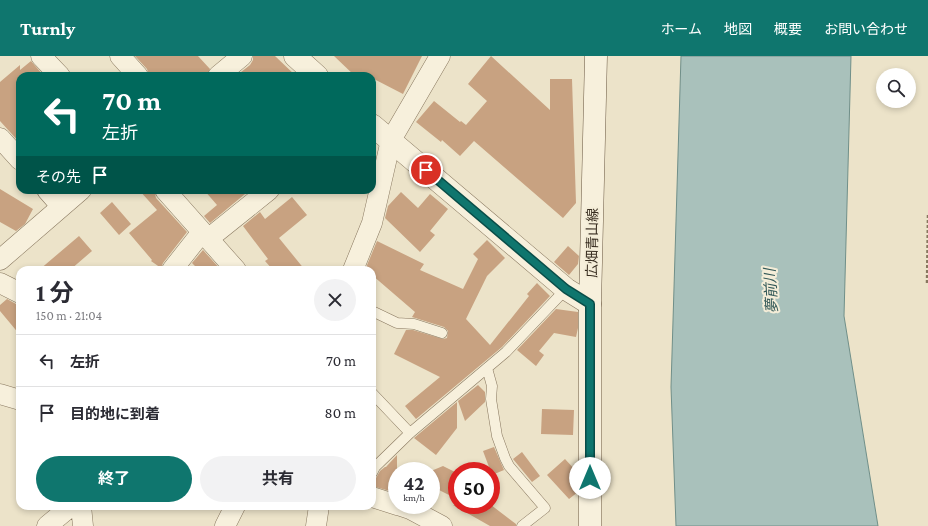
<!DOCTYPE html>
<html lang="ja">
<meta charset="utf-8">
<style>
body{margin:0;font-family:"Crimson Pro","Noto Sans JP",serif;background:#f2f2f3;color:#2b2b33;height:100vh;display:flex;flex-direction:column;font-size:15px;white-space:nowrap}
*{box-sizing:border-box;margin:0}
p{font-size:13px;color:#7c7c81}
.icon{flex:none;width:22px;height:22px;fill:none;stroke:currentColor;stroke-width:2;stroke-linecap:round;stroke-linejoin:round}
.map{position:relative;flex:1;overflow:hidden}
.panel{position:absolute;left:16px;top:210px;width:360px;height:244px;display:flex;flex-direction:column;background:#fff;border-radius:12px;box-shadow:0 2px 6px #0003}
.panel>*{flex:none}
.top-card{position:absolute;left:16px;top:16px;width:360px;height:122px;border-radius:12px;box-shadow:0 2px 6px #0003;background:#00695c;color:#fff;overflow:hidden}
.fabs{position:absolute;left:876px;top:12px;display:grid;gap:8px}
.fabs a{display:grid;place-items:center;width:40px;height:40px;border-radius:50%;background:#fff;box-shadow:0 2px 6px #0003;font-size:20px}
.speed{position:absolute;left:388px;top:406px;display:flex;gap:8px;font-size:20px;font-weight:700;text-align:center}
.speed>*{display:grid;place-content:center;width:52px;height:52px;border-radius:50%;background:#fff;box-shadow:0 2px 6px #0003;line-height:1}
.speed small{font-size:10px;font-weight:400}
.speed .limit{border:6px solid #d22;background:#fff;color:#111}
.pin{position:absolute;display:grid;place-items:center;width:34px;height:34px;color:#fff;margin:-17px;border:2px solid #fff;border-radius:50%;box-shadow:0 1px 4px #0007}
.me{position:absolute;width:44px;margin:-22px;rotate:0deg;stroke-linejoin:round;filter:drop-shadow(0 0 3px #0008)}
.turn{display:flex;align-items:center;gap:14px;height:84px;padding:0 20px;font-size:18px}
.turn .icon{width:52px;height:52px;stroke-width:2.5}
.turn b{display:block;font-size:28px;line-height:34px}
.then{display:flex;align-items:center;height:38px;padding:0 20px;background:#0003;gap:8px;font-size:15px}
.round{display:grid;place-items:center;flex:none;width:42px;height:42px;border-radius:21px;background:#f2f2f3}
.overview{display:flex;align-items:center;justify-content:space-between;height:68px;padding:0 20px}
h1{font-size:24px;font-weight:700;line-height:30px}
.cta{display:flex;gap:8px;margin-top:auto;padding:8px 20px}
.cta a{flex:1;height:46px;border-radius:24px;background:#0f766e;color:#fff;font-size:16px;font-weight:700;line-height:46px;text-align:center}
.cta a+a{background:#f2f2f3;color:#2b2b33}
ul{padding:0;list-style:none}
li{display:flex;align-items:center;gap:12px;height:52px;padding:0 20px;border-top:1px solid #e1e1e2}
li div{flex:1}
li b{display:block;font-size:15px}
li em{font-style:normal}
header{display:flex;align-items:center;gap:24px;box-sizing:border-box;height:56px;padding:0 20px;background:#0f766e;color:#fff}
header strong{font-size:19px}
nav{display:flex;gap:22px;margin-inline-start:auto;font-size:14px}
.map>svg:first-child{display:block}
</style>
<header>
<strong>Turnly</strong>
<nav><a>ホーム</a><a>地図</a><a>概要</a><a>お問い合わせ</a></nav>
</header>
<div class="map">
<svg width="928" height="470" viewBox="0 0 928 470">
<rect width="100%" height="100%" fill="#ece3c9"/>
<path fill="#a9c1bb" stroke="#708f89" d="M681,0h170l-7,260 34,210h-202l-5,-139z"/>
<path fill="#c8a281" d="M135,0h63l12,13 -3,7h-58l-2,-7z
M253,0h22l21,20h-60l14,-11 3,-5z
M334,0h88l-19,38 -31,-16v-2h-17z
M491,0l59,54v-31h22l4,124 -13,15 -89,-77 -14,15 -18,-16 -1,2 -25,-20 18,-21 26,21 1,-1 5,4 21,-24 -19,-17z
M31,5l13,15h-24v67l-20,-22v-39l20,-17v5z
M0,133l33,20 -8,15 -9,7 -16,-9z
M139,134h15l2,8 31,34 -24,31 -2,5 -10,-7 1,-1 -23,-27 28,-23z
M204,134h38l3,4 -35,29 -6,-7 13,-11z
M401,136l17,16 12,-14 18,15 -18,22 5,4 -15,17 -35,-34 3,-12z
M292,141l15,18 -28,23 26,32h-32l-8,-9 3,-2 -25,-33 17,-14 5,7z
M112,146l19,22 -12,11 -19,-22z
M79,180l13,15 -22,19h-31z
M487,184l18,18 -18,18 -21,43 24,26 39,-49 -2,-2 10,-11 13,13 -48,51 -86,72 -11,-13 35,-29 -46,-23 12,-24h7l30,9 4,-1 1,-7 -4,-4 -32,-10 3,-5 -43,-37v-5h-7l12,-29 47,23 -4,6 43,19 15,-30 -5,-5z
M568,190l11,10 -1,8 -9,11 -15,-13z
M203,194l18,20h-22l-7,-7z
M7,243l9,5 4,4v27l-20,-24v-6z
M556,253l22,3v16l-2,9 -22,-4 -15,18 5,4 -8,11 -19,-16z
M478,329l7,7v10l-20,19 -7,-20z
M457,346v26l-21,27 -22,-17z
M542,353l32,1 -1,25 -32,-1z
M494,391l10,23 -12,5 -9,-24z
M522,396l18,24 -8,6 -19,-23z
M397,399v38l-25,-7v-7l4,-1 4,-7 5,-4h1z
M565,403l12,13 -6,5 7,8v7l-9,7 -22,-24z
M443,410l14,7v26l-26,-13v-15z
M453,449h38l25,19v2h-26z"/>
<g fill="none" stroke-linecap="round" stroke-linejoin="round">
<g stroke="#88775f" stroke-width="11">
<path id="service" d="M372,255l25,12 17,1 28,9
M487,312l5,18 -1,13 6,37 8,22 4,8 36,42 -23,18
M372,337l38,40
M372,417l3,-6 35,-34 96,-81 60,-63"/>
</g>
<g stroke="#88775f" stroke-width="21">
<path id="minor" d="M41,0l19,20
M120,0l18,20
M218,20l24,-20
M0,82l20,22
M47,134l14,16
M165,134l71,80
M208,183l61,-49
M0,204l81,-70
M172,214l30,-38
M353,214l19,-47 19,-83 49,-84
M0,227l20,10
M0,338l20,6
M372,441l25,8
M398,449l12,4 32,17
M81,450l2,20
M47,470l24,-20
M225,470l10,-20
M316,470l3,-20"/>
</g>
<g stroke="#88775f" stroke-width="23">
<path id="tertiary" d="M295,0l22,20
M372,69l194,164 24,15"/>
</g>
<g stroke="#6a5842" stroke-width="23">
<path id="secondary" d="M590,470v-222l6,-248"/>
</g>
<path stroke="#88775f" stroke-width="2.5" stroke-dasharray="3 2" stroke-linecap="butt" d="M928,159l-1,68h1"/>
<use href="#service" stroke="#f7f0dc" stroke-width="10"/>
<use href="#minor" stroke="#f7f0dc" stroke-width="20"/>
<use href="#tertiary" stroke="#f7f0dc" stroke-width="22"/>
<use href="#secondary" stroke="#f7f0dc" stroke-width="22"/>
</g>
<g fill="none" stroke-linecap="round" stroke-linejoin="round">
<g stroke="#0a4d48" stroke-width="10">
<path id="route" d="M426,114l140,119 24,15v174"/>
</g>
<use href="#route" stroke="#0f766e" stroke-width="7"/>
</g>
<g text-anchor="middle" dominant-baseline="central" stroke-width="4" stroke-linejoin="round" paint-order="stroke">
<g font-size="14" fill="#392e21" stroke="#f4edd8">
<text transform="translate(592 187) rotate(-89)">広畑青山線</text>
</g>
<g font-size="15" font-style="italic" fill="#325857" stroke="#f4edd8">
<text transform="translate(771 235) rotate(-93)">夢前川</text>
</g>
</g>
</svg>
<div class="fabs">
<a><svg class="icon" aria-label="search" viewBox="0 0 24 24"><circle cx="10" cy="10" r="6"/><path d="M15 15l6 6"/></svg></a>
</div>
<div class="speed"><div>42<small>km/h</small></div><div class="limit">50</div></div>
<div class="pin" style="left:426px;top:114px;background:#d93025"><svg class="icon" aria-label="arrive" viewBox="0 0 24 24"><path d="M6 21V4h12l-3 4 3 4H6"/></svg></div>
<svg class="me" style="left:590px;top:422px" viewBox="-20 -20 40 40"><circle r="19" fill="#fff"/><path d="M0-13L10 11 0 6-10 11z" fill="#0f766e"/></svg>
<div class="top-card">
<div class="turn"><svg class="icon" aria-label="left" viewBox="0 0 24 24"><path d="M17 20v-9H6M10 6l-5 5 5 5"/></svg><div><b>70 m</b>左折</div></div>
<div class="then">その先<svg class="icon" aria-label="arrive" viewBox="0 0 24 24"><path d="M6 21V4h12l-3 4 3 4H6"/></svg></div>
</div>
<section class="panel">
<div class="overview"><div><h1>1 分</h1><p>150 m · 21:04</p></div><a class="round"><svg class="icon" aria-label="close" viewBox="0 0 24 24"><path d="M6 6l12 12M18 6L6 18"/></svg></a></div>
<ul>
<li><svg class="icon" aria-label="left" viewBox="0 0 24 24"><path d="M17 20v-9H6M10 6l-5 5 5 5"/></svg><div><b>左折</b></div><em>70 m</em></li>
<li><svg class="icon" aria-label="arrive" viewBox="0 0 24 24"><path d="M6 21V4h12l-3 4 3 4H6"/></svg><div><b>目的地に到着</b></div><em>80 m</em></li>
</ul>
<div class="cta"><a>終了</a><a>共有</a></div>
</section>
</div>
